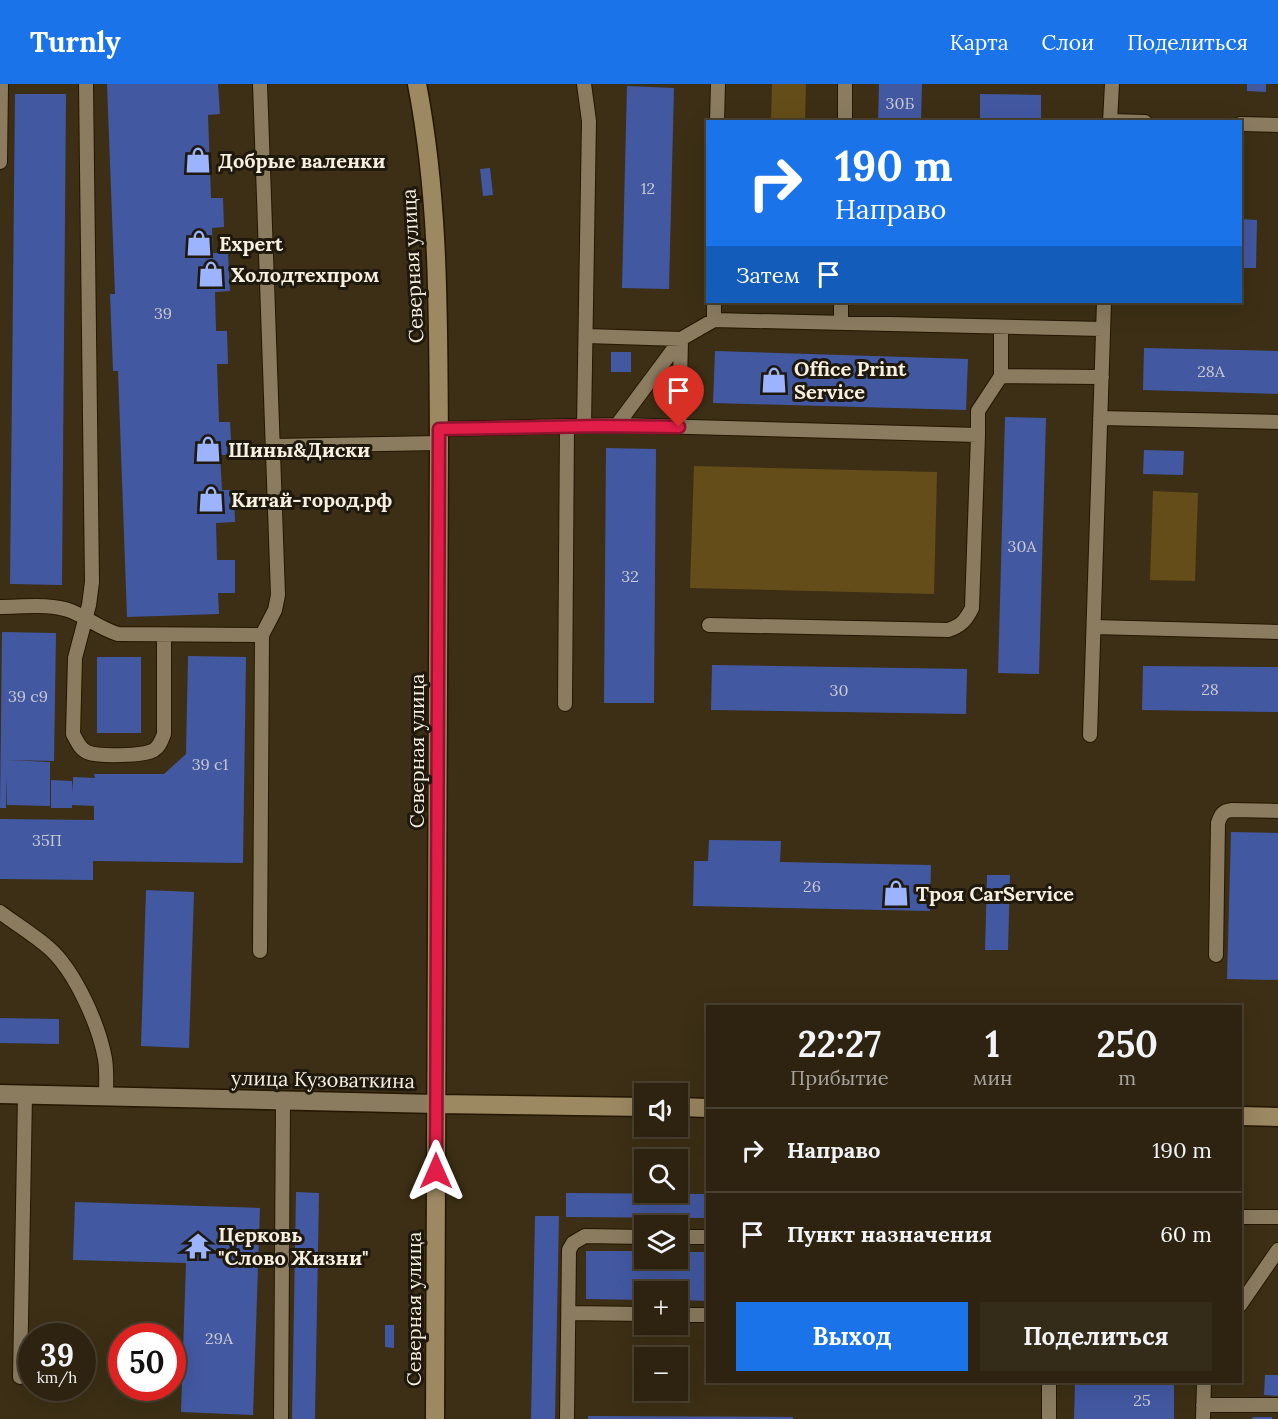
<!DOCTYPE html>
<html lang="ru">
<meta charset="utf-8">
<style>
body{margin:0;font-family:Lora,serif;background:#352b19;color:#f1f3f6;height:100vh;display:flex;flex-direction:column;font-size:22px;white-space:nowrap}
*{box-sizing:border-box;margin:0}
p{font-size:20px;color:#a7a49f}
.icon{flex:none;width:33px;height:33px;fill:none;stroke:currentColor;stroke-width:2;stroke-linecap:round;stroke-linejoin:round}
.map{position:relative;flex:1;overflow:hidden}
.drawer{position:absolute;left:706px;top:921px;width:536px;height:378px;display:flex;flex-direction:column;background:#2d2310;border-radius:0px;box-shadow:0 6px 24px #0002,0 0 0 2px #484030}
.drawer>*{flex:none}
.hud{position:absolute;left:706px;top:36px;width:536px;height:183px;border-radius:0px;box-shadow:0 6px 24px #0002,0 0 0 2px #484030;background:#1a73e8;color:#fff;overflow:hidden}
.fabs{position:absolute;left:634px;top:999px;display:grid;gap:12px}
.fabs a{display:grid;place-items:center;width:54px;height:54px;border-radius:0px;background:#2d2310;box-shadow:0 6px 24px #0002,0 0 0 2px #484030;font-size:30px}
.speed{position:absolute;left:18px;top:1239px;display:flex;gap:12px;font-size:30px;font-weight:700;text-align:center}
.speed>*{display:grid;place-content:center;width:78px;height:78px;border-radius:50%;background:#2d2310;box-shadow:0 6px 24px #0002,0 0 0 2px #484030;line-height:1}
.speed small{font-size:15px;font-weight:400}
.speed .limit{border:9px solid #d22;background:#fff;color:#111}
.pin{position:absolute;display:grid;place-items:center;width:51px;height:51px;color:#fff;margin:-62px -26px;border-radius:50% 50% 50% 0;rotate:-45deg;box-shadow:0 0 6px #0007}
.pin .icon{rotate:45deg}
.me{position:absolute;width:66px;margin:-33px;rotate:0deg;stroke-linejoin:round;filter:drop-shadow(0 0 4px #0008)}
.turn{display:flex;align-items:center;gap:21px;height:126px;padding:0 30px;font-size:27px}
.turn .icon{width:78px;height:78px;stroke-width:2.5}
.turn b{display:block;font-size:42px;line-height:51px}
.then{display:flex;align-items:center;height:57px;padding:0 30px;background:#0003;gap:12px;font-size:22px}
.eta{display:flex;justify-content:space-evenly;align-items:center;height:102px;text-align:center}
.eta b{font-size:36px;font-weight:700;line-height:42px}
.action{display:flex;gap:12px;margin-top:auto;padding:12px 30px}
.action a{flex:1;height:69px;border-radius:0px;background:#1a73e8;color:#fff;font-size:24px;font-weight:700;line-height:69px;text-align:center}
.action a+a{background:#352b19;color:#f1f3f6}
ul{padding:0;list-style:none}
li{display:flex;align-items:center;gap:18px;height:84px;padding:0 30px;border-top:2px solid #484030}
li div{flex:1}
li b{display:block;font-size:22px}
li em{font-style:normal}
header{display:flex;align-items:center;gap:36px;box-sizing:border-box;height:84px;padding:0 30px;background:#1a73e8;color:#fff}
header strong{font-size:28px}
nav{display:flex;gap:33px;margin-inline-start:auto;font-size:21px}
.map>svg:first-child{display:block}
</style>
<header>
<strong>Turnly</strong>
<nav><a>Карта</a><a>Слои</a><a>Поделиться</a></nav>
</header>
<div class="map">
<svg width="1278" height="1335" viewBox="0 0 1278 1335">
<rect width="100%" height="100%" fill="#3c2f15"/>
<path fill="#644d18" d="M772,0h34l-1,37h-34z
M694,382l243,6 -3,122 -244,-6z
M1153,407l45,2 -3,88 -45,-1z"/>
<path fill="#4258a1" d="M107,0h111l2,30 -12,1 3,83h12l1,29 -12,1 1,25h15l2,38 -15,1 1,39h11l1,33h-11l2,58h11l2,33h-12l2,35h12l1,32 -19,1 1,37h18v33h-17l1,21 -92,3 -9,-246h-5l-3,-77h5z
M879,0h43l-1,38h-43z
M1247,0h19v8l-19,-1z
M627,2l47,2 -5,201 -47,-1z
M15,10h51l-4,491 -52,-1z
M980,10l61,1v27h-61z
M490,84l3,27 -10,1 -3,-27z
M1240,135l17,1 -1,48h-16z
M1144,264l134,3v43l-135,-4z
M715,267l253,8 -2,51 -253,-7z
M611,268h20v20h-20z
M1005,333l41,1 -7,256 -41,-1z
M606,364l50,1 -2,254h-50z
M1144,366l40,1 -1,24 -40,-1z
M2,548l54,1 -2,128 -47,-1 43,2v44l-43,-1v-30l-1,33h-6z
M188,572l58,1 -3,206 -150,-2v19l-93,-1v-60l94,1v-14l-22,-1v3h-21v-28l21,1 1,11v-15l22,1 -1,-4h70l22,-20z
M97,573h44v76h-44z
M712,581l255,4 -1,45 -255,-4z
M1143,582l135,1v45l-136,-2z
M1231,748l47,1v147l-51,-1z
M709,756l72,1 -1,21 151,3 -1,46 -237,-5 1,-45h14z
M987,791h23l-2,75h-23z
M146,806l48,2 -5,156 -48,-2z
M0,934l59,1v25l-59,-1z
M296,1108l23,1 -4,226h-23z
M566,1109l142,1v24l-142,-1z
M75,1118l185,6 -7,207 -72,-3 5,-149 -113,-3z
M535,1132h24l-4,203h-24z
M586,1167h59v7h33v-6h30v49l-30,-1v-8h-33v8l-59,-1z
M385,1241h9v23l-9,-1z
M1265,1291h13v21l-14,-1z
M1075,1298h99v37h-100z
M588,1332l205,1v2h-205z
M1253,1333h19v2h-20z"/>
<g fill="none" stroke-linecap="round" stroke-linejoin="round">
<g stroke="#231700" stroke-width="16">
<path id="lane" d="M86,0l6,498 -3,23 -14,53 -2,76c4,7 7,15 14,18 11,5 57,4 67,-2 6,-4 7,-9 10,-16v-99
M1110,37l35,1
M717,38l1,-38
M845,38v-38
M1110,38l2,-38
M1240,40l38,1
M0,78l1,-78
M714,236v-18
M841,239v-21
M586,252l95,3 -2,88
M1001,292v-49
M1100,334l178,4
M617,341l64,-86 33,-19 389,9
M584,342l5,-305 -5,-37
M439,345l178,-4 361,10v-24l23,-35 101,1
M273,362l166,-3
M0,523c22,0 51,-4 71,4 17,7 30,18 47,23l144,1 13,-25 3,-15 -18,-511
M709,541l239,5c13,-4 18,-10 24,-22l6,-173
M1094,543l184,5
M565,620l2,-278
M1090,651l14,-433
M0,828c16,12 34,23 49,36 26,23 50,77 56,111 2,12 1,25 1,37
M260,867l2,-316
M1216,871l2,-132c3,-9 5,-12 14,-13l46,1
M1240,1133h38
M678,1153h30
M1240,1221l38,-55
M569,1229l76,1
M678,1231h30
M20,1293l5,-282
M1203,1321h75
M281,1335l2,-319
M567,1335l2,-169 4,-7 12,-7 60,1
M1049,1335v-37
M1203,1335l1,-37"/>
</g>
<g stroke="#231700" stroke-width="21">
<path id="street" d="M0,1010l437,10"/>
</g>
<g stroke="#231700" stroke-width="21">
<path id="secondary" d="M417,0c23,118 21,239 22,359l-4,976
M437,1020l208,3
M678,1023l30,1
M1240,1032l38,1"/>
</g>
<use href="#lane" stroke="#8b7c60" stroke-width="14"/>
<use href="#street" stroke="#8b7c60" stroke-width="18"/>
<use href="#secondary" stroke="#9c8861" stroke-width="18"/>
</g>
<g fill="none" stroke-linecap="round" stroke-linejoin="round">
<g stroke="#92132f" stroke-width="15">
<path id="route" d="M436,1087l3,-742 161,-3 79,1"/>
</g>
<use href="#route" stroke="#e11d48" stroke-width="10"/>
</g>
<defs>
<g id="shop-bare" transform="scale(2.07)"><path d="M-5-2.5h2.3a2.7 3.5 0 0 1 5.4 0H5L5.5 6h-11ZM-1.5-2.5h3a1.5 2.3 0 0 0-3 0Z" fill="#9bb4fd" stroke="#1e180d" stroke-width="2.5" paint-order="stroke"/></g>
<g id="temple-bare" transform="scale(2.07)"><path d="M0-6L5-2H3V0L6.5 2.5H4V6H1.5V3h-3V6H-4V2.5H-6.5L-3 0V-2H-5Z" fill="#9bb4fd" stroke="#1e180d" stroke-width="2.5" paint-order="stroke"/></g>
</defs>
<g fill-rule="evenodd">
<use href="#shop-bare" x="198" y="76"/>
<use href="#shop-bare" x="199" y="159"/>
<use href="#shop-bare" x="211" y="190"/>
<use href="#shop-bare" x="774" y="296"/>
<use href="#shop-bare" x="208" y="365"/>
<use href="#shop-bare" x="211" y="415"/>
<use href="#shop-bare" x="896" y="809"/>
<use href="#temple-bare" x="198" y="1162"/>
</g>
<g text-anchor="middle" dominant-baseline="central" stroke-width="6" stroke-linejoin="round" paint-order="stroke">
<g font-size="16" fill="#cac9d0">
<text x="900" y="19">30Б</text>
<text x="648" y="104">12</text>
<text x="163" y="229">39</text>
<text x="1211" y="287">28А</text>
<text x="1022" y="462">30А</text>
<text x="630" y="492">32</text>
<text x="1210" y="605">28</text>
<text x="839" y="606">30</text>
<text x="28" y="612">39 с9</text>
<text x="210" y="680">39 с1</text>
<text x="47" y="756">35П</text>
<text x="812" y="802">26</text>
<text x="219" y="1254">29А</text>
<text x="1142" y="1316">25</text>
</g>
<g font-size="20" font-weight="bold" fill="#f7efdf" stroke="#1e180d" text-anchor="start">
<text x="218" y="76">Добрые валенки</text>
<text x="219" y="159">Expert</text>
<text x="231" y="190">Холодтехпром</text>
<text x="794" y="284">Office Print<tspan x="794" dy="23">Service</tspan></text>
<text x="228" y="365">Шины&amp;Диски</text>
<text x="231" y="415">Китай-город.рф</text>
<text x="916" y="809">Троя CarService</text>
<text x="218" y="1150">Церковь<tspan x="218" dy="23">"Слово Жизни"</tspan></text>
</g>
<g font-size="20" fill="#f7efdf" stroke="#1e180d">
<text transform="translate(412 182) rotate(-93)">Северная улица</text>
<text transform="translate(416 667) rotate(-90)">Северная улица</text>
<text transform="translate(323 995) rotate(1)">улица Кузоваткина</text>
<text transform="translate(413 1225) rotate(-90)">Северная улица</text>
</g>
</g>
</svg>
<div class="fabs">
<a><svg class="icon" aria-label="sound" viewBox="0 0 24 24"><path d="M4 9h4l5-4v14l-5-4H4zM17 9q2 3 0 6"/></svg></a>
<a><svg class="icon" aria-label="search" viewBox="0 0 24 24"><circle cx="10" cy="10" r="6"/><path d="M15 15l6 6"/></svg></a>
<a><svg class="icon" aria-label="layers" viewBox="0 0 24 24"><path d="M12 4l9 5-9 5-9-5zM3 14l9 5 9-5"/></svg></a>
<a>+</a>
<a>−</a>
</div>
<div class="speed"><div>39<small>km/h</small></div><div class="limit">50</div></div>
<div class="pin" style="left:679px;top:343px;background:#d93025"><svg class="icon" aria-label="arrive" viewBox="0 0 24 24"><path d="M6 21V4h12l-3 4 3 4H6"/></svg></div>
<svg class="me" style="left:436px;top:1087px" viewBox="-20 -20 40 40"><path d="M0-17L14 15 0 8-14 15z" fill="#e11d48" stroke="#fff" stroke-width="4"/></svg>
<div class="hud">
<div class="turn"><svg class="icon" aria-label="right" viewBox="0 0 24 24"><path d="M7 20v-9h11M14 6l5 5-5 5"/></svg><div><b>190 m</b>Направо</div></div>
<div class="then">Затем<svg class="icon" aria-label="arrive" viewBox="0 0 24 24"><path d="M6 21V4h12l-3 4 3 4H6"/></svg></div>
</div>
<section class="drawer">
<div class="eta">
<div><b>22:27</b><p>Прибытие</p></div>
<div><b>1</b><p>мин</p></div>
<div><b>250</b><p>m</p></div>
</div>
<ul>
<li><svg class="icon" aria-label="right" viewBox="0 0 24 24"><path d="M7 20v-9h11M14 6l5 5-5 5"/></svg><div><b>Направо</b></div><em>190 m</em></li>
<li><svg class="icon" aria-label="arrive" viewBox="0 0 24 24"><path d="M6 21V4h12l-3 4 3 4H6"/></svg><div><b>Пункт назначения</b></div><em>60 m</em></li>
</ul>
<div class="action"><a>Выход</a><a>Поделиться</a></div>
</section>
</div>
